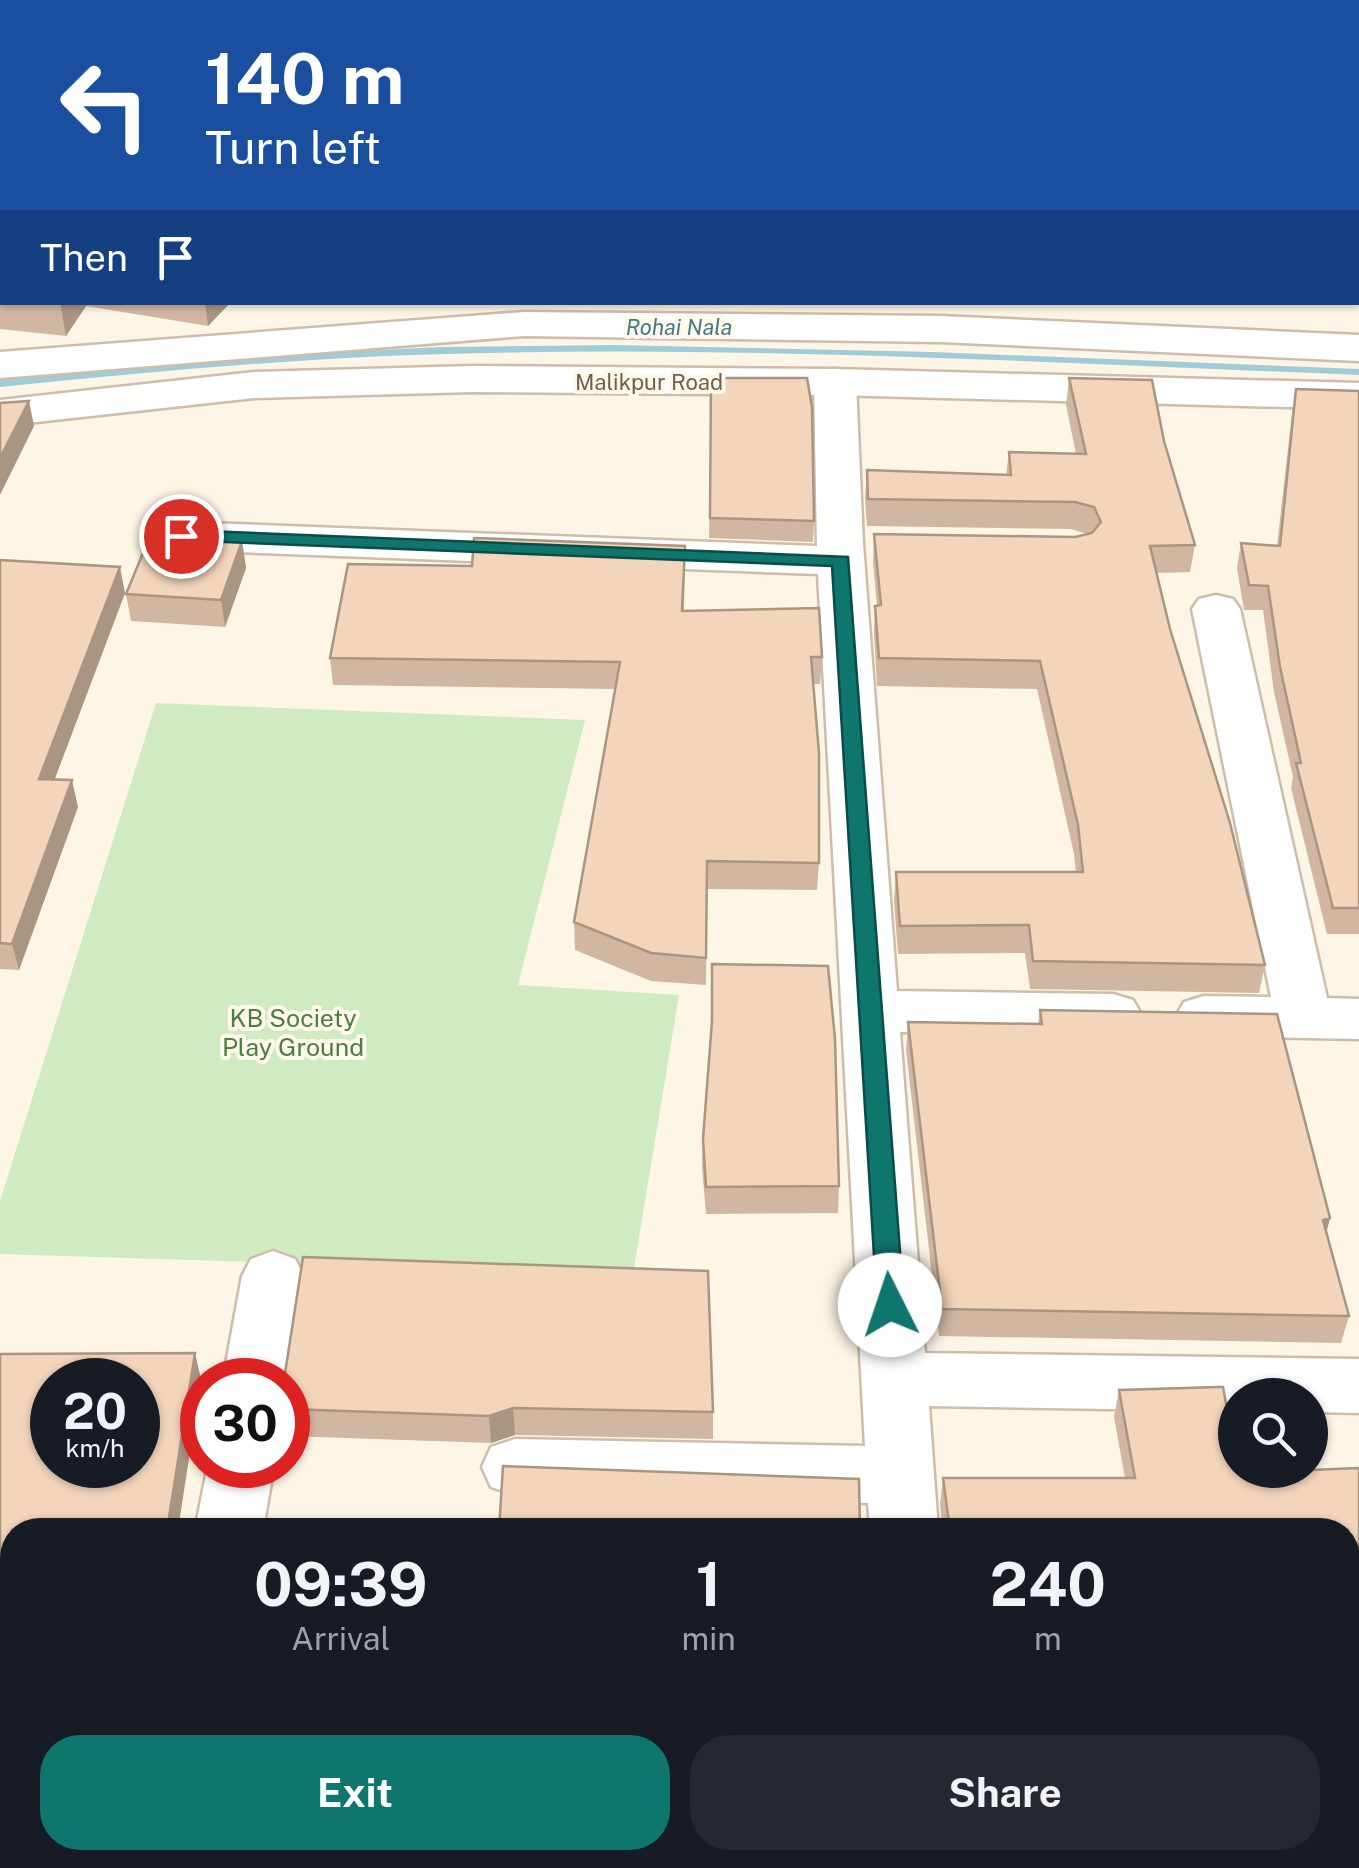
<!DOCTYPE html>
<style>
body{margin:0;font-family:"Public Sans",sans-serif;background:#242831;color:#f1f3f6;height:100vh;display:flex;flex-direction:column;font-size:38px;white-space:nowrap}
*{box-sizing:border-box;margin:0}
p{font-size:32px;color:#9ea1a6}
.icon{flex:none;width:55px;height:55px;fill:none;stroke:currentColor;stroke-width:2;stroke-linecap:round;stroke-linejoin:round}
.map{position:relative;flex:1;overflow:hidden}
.panel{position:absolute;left:0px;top:1518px;width:1360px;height:352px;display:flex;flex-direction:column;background:#171b24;border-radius:40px 40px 0 0;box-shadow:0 2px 8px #0004}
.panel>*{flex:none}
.banner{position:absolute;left:0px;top:0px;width:1360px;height:305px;box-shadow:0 2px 8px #0004;background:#1a4fa0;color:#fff;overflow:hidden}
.buttons{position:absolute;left:1218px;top:1378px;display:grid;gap:20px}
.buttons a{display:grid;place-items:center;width:110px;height:110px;border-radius:50%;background:#171b24;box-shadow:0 2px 8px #0004;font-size:50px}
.speed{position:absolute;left:30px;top:1358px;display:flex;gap:20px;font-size:50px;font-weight:700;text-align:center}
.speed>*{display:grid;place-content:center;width:130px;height:130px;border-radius:50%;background:#171b24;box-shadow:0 2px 8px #0004;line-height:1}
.speed small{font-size:25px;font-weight:400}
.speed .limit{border:15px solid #d22;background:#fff;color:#111}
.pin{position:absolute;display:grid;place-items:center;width:85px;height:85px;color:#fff;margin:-42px;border:5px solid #fff;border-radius:50%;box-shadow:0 2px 10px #0007}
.me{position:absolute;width:110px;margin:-55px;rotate:356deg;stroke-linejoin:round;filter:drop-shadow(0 0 8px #0008)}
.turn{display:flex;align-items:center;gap:35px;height:210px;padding:0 40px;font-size:45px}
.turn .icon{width:130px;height:130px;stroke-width:2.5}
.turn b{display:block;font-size:70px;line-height:85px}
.then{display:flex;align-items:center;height:95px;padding:0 40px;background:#0003;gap:20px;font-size:38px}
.eta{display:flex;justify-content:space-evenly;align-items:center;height:170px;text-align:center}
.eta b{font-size:60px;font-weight:700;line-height:70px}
.cta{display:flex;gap:20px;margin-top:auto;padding:20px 40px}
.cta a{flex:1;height:115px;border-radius:40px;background:#0f766e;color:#fff;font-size:40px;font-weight:700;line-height:115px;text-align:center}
.cta a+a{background:#242831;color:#f1f3f6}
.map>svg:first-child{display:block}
</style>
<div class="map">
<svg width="1359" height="1868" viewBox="0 0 1359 1868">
<rect width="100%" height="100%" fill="#fdf5e5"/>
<path fill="#d0ebc2" d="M156,703l429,17 -67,265 161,10 -46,279 -633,-20v-53z"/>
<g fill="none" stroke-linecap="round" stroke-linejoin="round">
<path fill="#9eccd9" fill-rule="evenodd" d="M612,345l320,7 427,17v6c-304,-12 -610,-30 -914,-21 -149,4 -297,18 -445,33v-8l315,-26 127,-6z"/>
<g stroke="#cfbdab" stroke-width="5">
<path id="minor" d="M908,0h50l1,2h-50z
M0,39h2v22h-2z
M0,155h2v22h-2z
M524,312l416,4 419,19v26l-419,-19 -416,-6 -524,42v-26z
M835,369l15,4 6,9 7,162 34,447 216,3 20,6 8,14 -8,14 -20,6 -213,-2 25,321 434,6v54l-49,-1v-17h-75v16l-306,-5 9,124h-68l-2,-27 -353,-8 -24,-8 -9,-20 9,-20 24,-8 350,7 -47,-872 -637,-24 -16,-4 -7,-10 7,-10 16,-4 636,24 -3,-164 6,-9z
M1216,595l17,4 7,10 87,389 32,1v40l-155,-3 -20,-6 -8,-14 8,-14 20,-6 67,1 -79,-388 7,-10z
M273,1251l22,8 9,17 -17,104h-64l19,-104 9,-17z
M208,1465h66l-11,65h-68z
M135,1858h76l-2,10h-76z
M880,1858h75l1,10h-76z"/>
</g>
<g stroke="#cfbdab" stroke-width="5">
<path id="tertiary" d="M472,366l363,3 524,14v26l-524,-14 -363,-3 -218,6 -254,28v-26l254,-28z"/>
</g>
<use href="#minor" fill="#fff" fill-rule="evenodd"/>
<use href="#tertiary" fill="#fff" fill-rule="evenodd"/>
</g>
<path fill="#d1b7a1" d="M0,186l2,1v115h229l-23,24 -122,-20 -20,30 -66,-7z
M711,378l103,143 -1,21 -104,-4z
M1069,378l95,63 31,104 -5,27 -33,1 13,56 95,336 -6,28 -229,-4 -5,-36 -127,1 -4,-53 2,-29h180l-2,-18 -37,-165 -160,-3 -3,-53 1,-27h2l-4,-44 1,-28 201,3 12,-3 -16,-5 -204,-3 -2,-29 2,-27 139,5 3,-23 67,2 -10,-49z
M1296,389l63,2v543h-32l-36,-146 2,-11 -19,-85 -11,-82h-19l-7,-42 4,-25 36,3 15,-133z
M242,541l4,27 -21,59 -94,-6 -5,-27z
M685,546l-1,65 138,46 -2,27h-7l6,179 -2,27 -110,-1 -1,96 -55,-4 -76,-31 -1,-28 41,-233 -282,-4 -3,-27 142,-92z
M0,560l125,33 -71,187 24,27 -59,163 -19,-1z
M1040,1010l290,208 -4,15 23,83 -8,27 -402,-7 -33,-286 2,-28 130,2z
M703,1139l136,47 -1,27 -132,1 -4,-47z
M195,1353l6,27 -189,150v62h-12v-238z
M288,1380l425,32v27l-198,-4 -24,8 -203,-7z
M1218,1387h5l12,65v18h75l49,-2v400h-367v-10h356v-328h-405l-3,-25 3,-27h182l-11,-61 5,-27z"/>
<path fill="#aa9583" d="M60,302h25l1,4 -20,30z
M205,302h26l-23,24z
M29,401l5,25 -34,69v-37z
M242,541l4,27 -21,59 -4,-27z
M120,567l5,26 -80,212 -6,-26z
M72,780l6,27 -59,163 -7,-26z
M1330,1218l-7,27v-25z
M195,1353l6,27 -23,150h-11z
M513,1408l2,27 -24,8 -2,-27z"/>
<path fill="#f3d5bb" stroke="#aa9583" stroke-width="2.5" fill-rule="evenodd" d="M0,186l2,1v106h-2z
M711,378h96l5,29 2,114 -104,-3z
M1069,378l83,2 12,61 31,104 -45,1 20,83 60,194 35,142 -232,-4 -4,-36 -129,1 -4,-54h187l-5,-47 -38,-164 -161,-3 -4,-52 6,-1 -7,-71 201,3 17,-4 9,-11 -7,-15 -19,-5 -207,-3 -1,-29 144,5 -2,-23 77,2z
M1296,389l63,2v517h-26l-37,-145h5l-21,-96 -12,-81 -19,-1 -8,-42 39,3z
M29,401l-29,57v-55z
M150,536l92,5 -21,59 -95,-6z
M474,538l211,8 -3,65 137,-3 3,49h-11l8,96v110l-112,-2 -1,97 -55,-5 -77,-31 46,-260 -290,-4 18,-94 124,2z
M0,560l120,7 -81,212 33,1 -60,164 -12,-1z
M712,964l116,2 7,73 4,147 -133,1 -3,-48 9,-118z
M1040,1010l237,4 53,204 -7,2 26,96 -407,-7 -34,-287 134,2z
M303,1257l405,14 5,141 -200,-4 -24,8 -201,-7v-29h-4z
M195,1353l-28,177h-155v36h-12v-212zM52,1380h86v85h-86z
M1218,1387h5l12,65v18h75l49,-2v400h-77l-284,-9 350,-1v-328h-398l-7,-52h192l-16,-88z
M503,1466l356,13 1,51h-361z
M624,1858h244l1,10h-245z"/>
<path fill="#0f766e" stroke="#0a4d48" stroke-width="2.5" d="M181,530l667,27 56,748 -4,8 -10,3 -9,-3 -4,-8 -45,-739 -658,-26v-8z"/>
<g text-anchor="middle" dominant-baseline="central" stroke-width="8" stroke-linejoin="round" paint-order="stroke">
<g font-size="22" font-style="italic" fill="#427a8b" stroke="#fff9eb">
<text x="679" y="327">Rohai Nala</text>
</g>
<g font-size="22" fill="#765c49" stroke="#fff9eb">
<text x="649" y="382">Malikpur Road</text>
</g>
<g font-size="25" fill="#4e7d41" stroke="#fff9eb">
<text x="293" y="1018">KB Society<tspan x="293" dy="29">Play Ground</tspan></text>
</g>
</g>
</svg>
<div class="buttons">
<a><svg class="icon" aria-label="search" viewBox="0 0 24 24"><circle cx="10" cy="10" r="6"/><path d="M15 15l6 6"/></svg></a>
</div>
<div class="speed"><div>20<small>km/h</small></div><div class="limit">30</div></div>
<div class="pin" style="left:181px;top:536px;background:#d93025"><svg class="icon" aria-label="arrive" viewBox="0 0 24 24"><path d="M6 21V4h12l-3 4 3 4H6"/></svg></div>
<svg class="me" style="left:890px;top:1305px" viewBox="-20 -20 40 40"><circle r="19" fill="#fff"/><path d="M0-13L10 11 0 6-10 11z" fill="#0f766e"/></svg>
<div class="banner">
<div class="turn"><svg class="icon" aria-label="left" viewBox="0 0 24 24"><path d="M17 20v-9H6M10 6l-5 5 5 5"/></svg><div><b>140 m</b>Turn left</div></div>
<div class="then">Then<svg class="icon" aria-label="arrive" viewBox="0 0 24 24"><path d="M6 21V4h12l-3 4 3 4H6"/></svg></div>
</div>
<section class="panel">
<div class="eta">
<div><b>09:39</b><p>Arrival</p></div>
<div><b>1</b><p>min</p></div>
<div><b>240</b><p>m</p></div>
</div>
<div class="cta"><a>Exit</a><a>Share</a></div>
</section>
</div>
